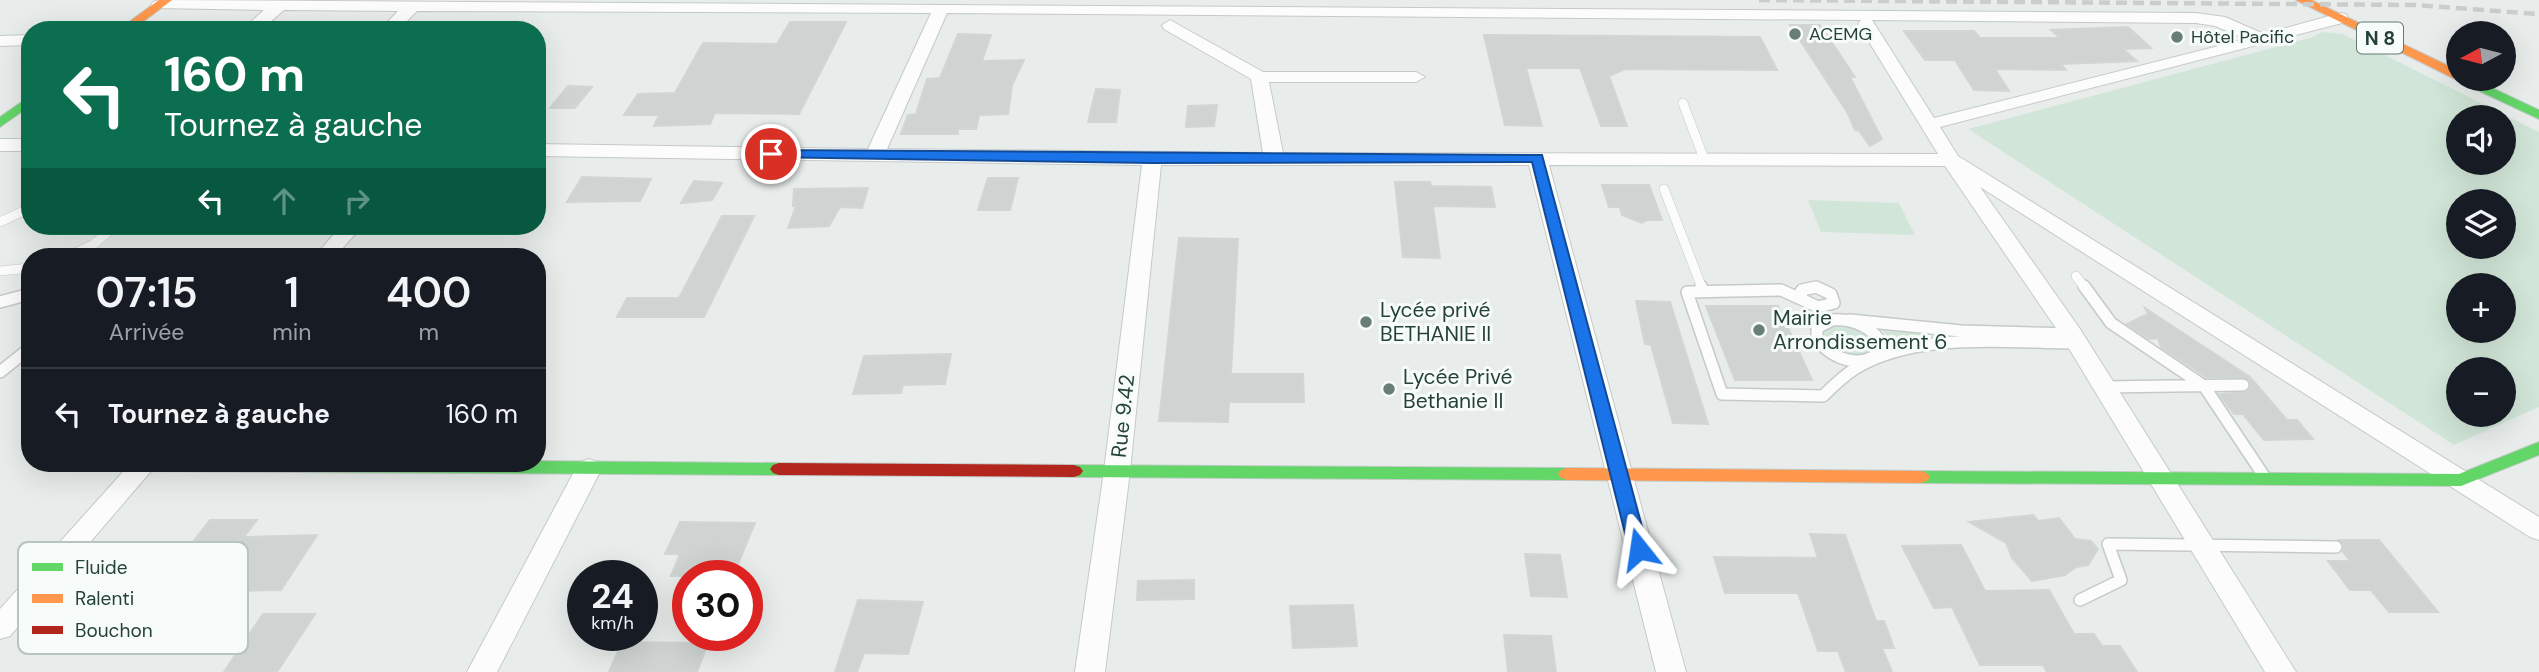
<!DOCTYPE html>
<html lang="fr">
<meta charset="utf-8">
<style>
body{margin:0;font-family:"DM Sans",sans-serif;background:#242831;color:#f1f3f6;height:100vh;display:flex;flex-direction:column;font-size:26px;white-space:nowrap}
*{box-sizing:border-box;margin:0}
p{font-size:23px;color:#9ea1a6}
.icon{flex:none;width:38px;height:38px;fill:none;stroke:currentColor;stroke-width:2;stroke-linecap:round;stroke-linejoin:round}
.map{position:relative;flex:1;overflow:hidden}
.sheet{position:absolute;left:21px;top:248px;width:525px;height:224px;display:flex;flex-direction:column;background:#171b24;border-radius:28px;box-shadow:0 7px 28px #0002}
.sheet>*{flex:none}
.hud{position:absolute;left:21px;top:21px;width:525px;height:214px;border-radius:28px;box-shadow:0 7px 28px #0002;background:#0b6e4f;color:#fff;overflow:hidden}
.needle{width:46px;rotate:263deg}
.controls{position:absolute;left:2446px;top:21px;display:grid;gap:14px}
.controls a{display:grid;place-items:center;width:70px;height:70px;border-radius:50%;background:#171b24;box-shadow:0 7px 28px #0002;font-size:35px}
.speed{position:absolute;left:567px;top:560px;display:flex;gap:14px;font-size:35px;font-weight:700;text-align:center}
.speed>*{display:grid;place-content:center;width:91px;height:91px;border-radius:50%;background:#171b24;box-shadow:0 7px 28px #0002;line-height:1}
.speed small{font-size:18px;font-weight:400}
.speed .limit{border:10px solid #d22;background:#fff;color:#111}
.pin{position:absolute;display:grid;place-items:center;width:60px;height:60px;color:#fff;margin:-30px;border:4px solid #fff;border-radius:50%;box-shadow:0 2px 7px #0007}
.me{position:absolute;width:77px;margin:-38px;rotate:345deg;stroke-linejoin:round;filter:drop-shadow(0 0 5px #0008)}
.turn{display:flex;align-items:center;gap:24px;height:147px;padding:0 28px;font-size:32px}
.turn .icon{width:91px;height:91px;stroke-width:2.5}
.turn b{display:block;font-size:49px;line-height:60px}
.lanes{display:flex;align-items:center;height:66px;padding:0 28px;background:#0003;justify-content:center;gap:35px;direction:ltr}
.lanes .off{opacity:.35}
.eta{display:flex;justify-content:space-evenly;align-items:center;height:119px;text-align:center}
.eta b{font-size:42px;font-weight:600;line-height:49px}
ul{padding:0;list-style:none}
li{display:flex;align-items:center;gap:21px;height:91px;padding:0 28px;border-top:2px solid #363941}
li div{flex:1}
li b{display:block;font-size:26px}
li em{font-style:normal}
.map>svg:first-child{display:block}
</style>
<div class="map">
<svg width="2539" height="672" viewBox="0 0 2539 672">
<rect width="100%" height="100%" fill="#e8edeb"/>
<path fill="#d1e6d8" fill-rule="evenodd" d="M2322,32l21,2 196,98v275l-85,38 -486,-316 345,-92zM2459,117h45v46h-45zM2459,201h45v46h-45zM2459,285h45v46h-45zM2459,369h45v46h-45z
M1808,200l91,3 16,32 -94,-3z
M1826,324l36,2 19,23 -29,10 -32,-19 1,-12z
M1879,327l51,9 47,2 -46,1 -39,7v-5z"/>
<path fill="#cfd4d2" stroke="#d1d6d4" stroke-width="2" d="M790,22h56l-47,92 -84,-1 -5,11 -56,2 5,-11h-35l14,-21 37,-1 28,-50 74,1z
M1790,25h30l35,52h-5l32,62 -12,7 -11,-15 -4,-1 -8,-18z
M2128,27l23,21 -28,1 14,12 -76,3 5,6 -71,-1 14,22 -35,-1 -19,-30h-30l-21,-29h70l6,7h80l-9,-8z
M958,34l33,1 -9,26 42,-1 -12,25 -4,29 -29,1 -3,14h-18v5h-57l7,-19 8,-1 11,-35 13,-1z
M1484,35l276,2 17,33 -152,-1 -16,7 18,50h-26l-21,-58h-54l16,58 -37,-1z
M568,86l24,1 -17,21h-25z
M1096,89l24,1 -4,32h-28z
M1217,105l-3,21 -28,1 2,-21z
M582,177l69,2 -11,22 -73,1z
M988,178h30l-8,32h-32z
M694,181l28,2 -10,17 -31,3z
M1395,182h35l1,4 60,1 4,20 -62,-1 7,52 -37,-1z
M1602,185h47l13,35h-15l-5,3 -20,-8 -2,-8h-11z
M868,188l-6,20 -22,-1 -11,19 -41,2 8,-22h-3l1,-17z
M722,216h32l-50,101h-87l10,-19h52z
M1179,238l59,1 -7,135h72l1,28h-75l-1,20 -69,-1z
M1636,301l34,1 38,122 -35,-1 -22,-78 -6,-1z
M1706,306h72l34,74h-77z
M2145,308l105,69 37,43h10l16,19 -49,1 -21,-26h-9l-15,-20 28,-2 4,-4 -1,-8 -7,-3h-37l-45,-30 -3,-9 -9,1 -22,-15 21,-10z
M951,354l-6,30 -42,1 -2,8 -48,1 11,-38z
M2033,515l5,6 21,-3 16,21 16,2 7,8 -10,16 -12,2 -11,8 -33,6 -20,-23 -6,-15 -37,-21z
M210,520h47l-13,17 73,-2 -36,55 -127,2z
M680,522l75,1 -22,53h-62l9,-22h-15z
M1810,534l35,1 31,86h8l10,27h-12l10,24h-46l-8,-21h-20l-20,-58h-73l-11,-36 104,1z
M2339,540h40l59,72h-49l-18,-22h-21l-22,-29h22l-7,-9 1,-8z
M1961,545l24,46 64,-1 25,44h20l8,12h18l17,26h-90l-4,-7h-63l-28,-58 -18,1 -32,-62z
M1525,554l35,1 7,42 -36,-1z
M1194,580v19l-57,1 1,-19z
M858,600l65,2 -15,52 -44,-1 -7,19h-22z
M1353,605l4,41 -64,2 -3,-42z
M263,614h52l-38,58h-53z
M1504,635l47,1 5,36h-48z
M622,642l86,1 -11,29h-88z"/>
<g fill="none" stroke-linecap="round" stroke-linejoin="round">
<g stroke="#c5cac8" stroke-width="10">
<path id="lane-far1" d="M1683,103l21,56
M1664,189l38,99
M0,222l30,-14
M67,257l27,-13 14,-12
M0,271l30,-3
M2076,276l9,12
M1812,288h6"/>
</g>
<g stroke="#c5cac8" stroke-width="14">
<path id="lane" d="M1701,286l2,5
M2084,286l27,37 93,63 60,90
M1816,287l15,7 3,9 -16,4 -15,-7 -3,-7 2,-3z
M1803,300l-22,-10 -94,2 35,102 101,2c10,-10 20,-20 33,-28 63,-37 151,-25 221,-25
M0,302l30,-8
M1832,320c22,-2 42,8 52,27 -17,24 -52,14 -67,-8v-11z
M1850,320l111,11 111,3
M0,372l30,-24
M2104,387l139,-2
M2080,600l41,-20 -13,-36 228,3"/>
</g>
<g stroke="#c5cac8" stroke-width="2">
<path id="street" d="M159,0l2037,13 29,4 39,17 76,-21 6,1 2,4 -2,4 -406,105 18,29 581,361v23l-9,-3 -550,-350 100,142 216,343h-31l-203,-335 -117,-171 -396,-1 137,507h-30l-127,-507h-368l-31,306 -25,201h-30l29,-201 38,-306 -605,-9v-12l331,5 63,-136 -514,-2 -19,19h-18l18,-19 -114,-1 -23,20h-19l22,-20 -111,-2 -2,-3 2,-3zM947,13l914,7 -3,4 80,130 -655,-1 -14,-71h147l9,-5 -9,-5h-153l-93,-52 -8,5 2,4 87,50 12,74 -376,-4zM1872,20l324,3 19,3 31,13 -312,79z
M30,35v10l-30,1v-10z
M0,139h30v12h-30z
M341,226h21l-27,31h-21z
M589,459l9,3 4,6 -105,204h-30l109,-204 4,-6z
M130,464h27l-147,172 -10,3v-30z"/>
</g>
<g stroke="#c3cbc8" stroke-width="2">
<path id="fast" d="M2459,78l14,1 66,31v9l-79,-37z
M30,96v10l-30,21v-10z
M2539,442v13l-78,31 -540,-3 -6,-2 -3,-4 3,-4 6,-2 538,3z
M537,461l242,2 6,2 3,4 -3,4 -6,2 -637,-4 -6,-2 -3,-4 404,-1z
M1074,465l493,3 6,2 3,4 -3,4 -6,2 -493,-3 -6,-2 -3,-4 3,-4z"/>
</g>
<g stroke="#c3cbc8" stroke-width="2">
<path id="slow" d="M159,0h13l-40,30h-14z
M2296,0h15l148,71v8h4h-8z
M1567,468l354,3 6,2 3,4 -3,4 -6,2 -354,-3 -6,-2 -3,-4 3,-4z"/>
</g>
<g stroke="#c3cbc8" stroke-width="2">
<path id="jam" d="M779,463l295,2 6,2 3,4 -3,4 -6,2 -295,-2 -6,-2 -3,-4 3,-4z"/>
</g>
<use href="#lane-far1" stroke="#fcfcfc" stroke-width="9"/>
<use href="#lane" stroke="#fcfcfc" stroke-width="11"/>
<use href="#street" fill="#fcfcfc" fill-rule="evenodd"/>
<use href="#fast" fill="#63d668" fill-rule="evenodd"/>
<use href="#slow" fill="#ff974d" fill-rule="evenodd"/>
<use href="#jam" fill="#b3261e" fill-rule="evenodd"/>
<path stroke="#c9cdcc" stroke-width="4.5" stroke-dasharray="11 6" stroke-linecap="butt" d="M1759,0l656,5 124,9"/>
</g>
<path fill="#1a73e8" stroke="#114b97" stroke-width="2" d="M771,150l771,5 106,394 -3,5h-13l-3,-5 -97,-387 -380,1 -386,-6v-6z"/>
<g fill="#697e78" stroke="#f7fbf9" stroke-width="2.5">
<circle cx="1795" cy="34" r="7"/>
<circle cx="2177" cy="37" r="7"/>
<circle cx="1366" cy="322" r="7"/>
<circle cx="1759" cy="330" r="7"/>
<circle cx="1389" cy="389" r="7"/>
</g>
<g text-anchor="middle" dominant-baseline="central" stroke-width="6" stroke-linejoin="round" paint-order="stroke">
<g font-size="18" fill="#24423a" stroke="#f7fbf9" text-anchor="start">
<text x="1809" y="34">ACEMG</text>
<text x="2191" y="37">Hôtel Pacific</text>
</g>
<rect fill="#f7fbf9" stroke="#637a73" stroke-width="2" x="2357" y="22.5" width="46" height="31" rx="5"/>
<g font-size="19" font-weight="bold" fill="#24423a">
<text x="2380" y="38">N 8</text>
</g>
<g font-size="21" fill="#24423a" stroke="#f7fbf9" text-anchor="start">
<text x="1380" y="310">Lycée privé<tspan x="1380" dy="24">BETHANIE II</tspan></text>
<text x="1773" y="318">Mairie<tspan x="1773" dy="24">Arrondissement 6</tspan></text>
<text x="1403" y="377">Lycée Privé<tspan x="1403" dy="24">Bethanie II</tspan></text>
</g>
<g font-size="21" fill="#24423a" stroke="#f7fbf9">
<text transform="translate(1123 416) rotate(-84)">Rue 9.42</text>
</g>
</g>
<rect x="18" y="542" width="230" height="112" rx="10" fill="#f7fbf9" stroke="#b8c4c0" stroke-width="2"/>
<rect x="32" y="563" width="31" height="8" fill="#63d668"/>
<rect x="32" y="594" width="31" height="9" fill="#ff974d"/>
<rect x="32" y="626" width="31" height="8" fill="#b3261e"/>
<g font-size="19" fill="#24423a">
<text x="75" y="574">Fluide</text>
<text x="75" y="605">Ralenti</text>
<text x="75" y="637">Bouchon</text>
</g>
</svg>
<div class="controls">
<a><svg class="needle" viewBox="-14 -14 28 28"><path d="M0-13l5 13h-10z" fill="#e53935"/><path d="M0 13l5-13h-10z" fill="#9ea1a6"/></svg></a>
<a><svg class="icon" aria-label="sound" viewBox="0 0 24 24"><path d="M4 9h4l5-4v14l-5-4H4zM17 9q2 3 0 6"/></svg></a>
<a><svg class="icon" aria-label="layers" viewBox="0 0 24 24"><path d="M12 4l9 5-9 5-9-5zM3 14l9 5 9-5"/></svg></a>
<a>+</a>
<a>−</a>
</div>
<div class="speed"><div>24<small>km/h</small></div><div class="limit">30</div></div>
<div class="pin" style="left:771px;top:154px;background:#d93025"><svg class="icon" aria-label="arrive" viewBox="0 0 24 24"><path d="M6 21V4h12l-3 4 3 4H6"/></svg></div>
<svg class="me" style="left:1639px;top:549px" viewBox="-20 -20 40 40"><path d="M0-17L14 15 0 8-14 15z" fill="#1a73e8" stroke="#fff" stroke-width="4"/></svg>
<div class="hud">
<div class="turn"><svg class="icon" aria-label="left" viewBox="0 0 24 24"><path d="M17 20v-9H6M10 6l-5 5 5 5"/></svg><div><b>160 m</b>Tournez à gauche</div></div>
<div class="lanes"><svg class="icon" aria-label="left" viewBox="0 0 24 24"><path d="M17 20v-9H6M10 6l-5 5 5 5"/></svg><svg class="icon off" aria-label="ahead" viewBox="0 0 24 24"><path d="M12 20V5M6 11l6-6 6 6"/></svg><svg class="icon off" aria-label="right" viewBox="0 0 24 24"><path d="M7 20v-9h11M14 6l5 5-5 5"/></svg></div>
</div>
<section class="sheet">
<div class="eta">
<div><b>07:15</b><p>Arrivée</p></div>
<div><b>1</b><p>min</p></div>
<div><b>400</b><p>m</p></div>
</div>
<ul>
<li><svg class="icon" aria-label="left" viewBox="0 0 24 24"><path d="M17 20v-9H6M10 6l-5 5 5 5"/></svg><div><b>Tournez à gauche</b></div><em>160 m</em></li>
</ul>
</section>
</div>
